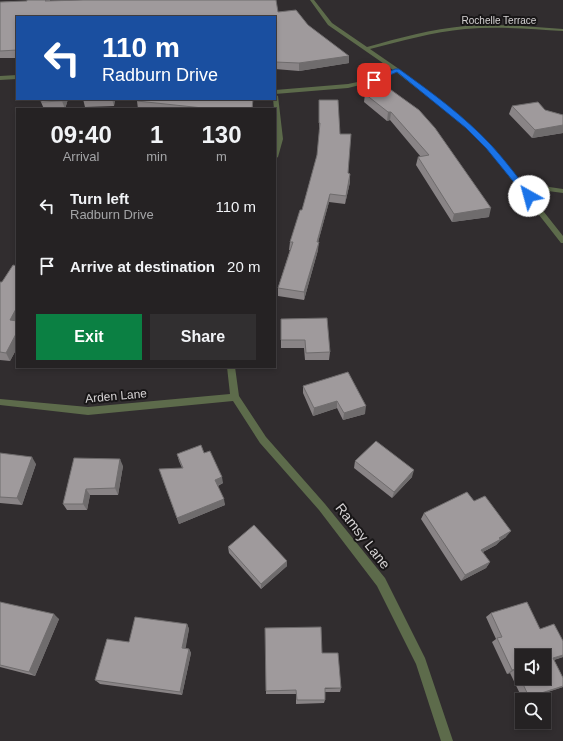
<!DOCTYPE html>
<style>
body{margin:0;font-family:Arial,sans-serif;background:#312f30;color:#f1f3f6;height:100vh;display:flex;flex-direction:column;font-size:15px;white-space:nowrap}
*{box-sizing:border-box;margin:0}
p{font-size:13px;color:#a3a4a6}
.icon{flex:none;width:22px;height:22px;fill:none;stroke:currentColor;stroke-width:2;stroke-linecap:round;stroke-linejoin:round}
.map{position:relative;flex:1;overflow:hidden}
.details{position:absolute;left:16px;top:108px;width:260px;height:260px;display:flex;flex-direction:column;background:#252223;border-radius:0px;box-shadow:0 2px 6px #0003,0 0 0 1px #423f41}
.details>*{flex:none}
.guide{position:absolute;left:16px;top:16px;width:260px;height:84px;border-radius:0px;box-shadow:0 2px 6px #0003,0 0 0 1px #423f41;background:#1a4fa0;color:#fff;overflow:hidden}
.fabs{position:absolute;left:515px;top:649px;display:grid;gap:8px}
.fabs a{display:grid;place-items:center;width:36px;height:36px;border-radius:0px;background:#252223;box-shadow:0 2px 6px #0003,0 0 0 1px #423f41;font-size:20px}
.pin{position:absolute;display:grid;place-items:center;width:34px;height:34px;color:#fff;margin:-17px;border-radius:8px;box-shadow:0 2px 6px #0006}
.me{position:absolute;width:44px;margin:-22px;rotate:322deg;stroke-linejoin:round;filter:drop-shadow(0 0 3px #0008)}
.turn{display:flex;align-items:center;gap:14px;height:84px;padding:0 20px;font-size:18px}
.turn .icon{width:52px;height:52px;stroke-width:2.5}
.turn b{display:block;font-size:28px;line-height:34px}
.eta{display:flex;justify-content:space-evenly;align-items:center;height:68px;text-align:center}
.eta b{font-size:24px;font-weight:600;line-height:28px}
.button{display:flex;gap:8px;margin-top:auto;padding:8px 20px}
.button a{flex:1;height:46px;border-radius:0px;background:#0b8043;color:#fff;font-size:16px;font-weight:600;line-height:46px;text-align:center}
.button a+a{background:#312f30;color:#f1f3f6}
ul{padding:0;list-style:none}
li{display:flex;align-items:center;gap:12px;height:60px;padding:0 20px}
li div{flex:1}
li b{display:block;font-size:15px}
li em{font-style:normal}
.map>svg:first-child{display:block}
</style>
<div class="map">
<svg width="563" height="741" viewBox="0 0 563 741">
<rect width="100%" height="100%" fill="#312d2f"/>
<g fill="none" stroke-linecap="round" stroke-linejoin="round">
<path fill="#5d6b4b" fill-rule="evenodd" d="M310,0h4l18,23 35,24c32,-9 65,-18 98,-21 33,-3 66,1 98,3v2c-32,-2 -65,-5 -98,-2 -32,3 -64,12 -95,20l29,20 71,56 20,20 32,38 41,6v4l-38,-5 38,48v7h-2l-75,-96 -20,-20 -70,-55 -20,9 -28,7 -73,6v-4l73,-6 24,-5 21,-9 -65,-45z
M17,75v4l-17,1v-4z
M275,94l3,2 5,43 -5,18 -3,2v-12l2,-8 -2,-30h-1l-1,-10h2z
M227,367h8l4,29 27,41 59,67 60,74 40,80 28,83h-12l-25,-77 -39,-78 -58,-76 -59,-67 -27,-42 -145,14 -88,-10v-6l88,8 142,-13z"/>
</g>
<path fill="#898486" d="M50,0v1l228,11 30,13 41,38 -50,8 -24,-2v-52h-258v41h-17v-56z
M387,87l102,130 -37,5 -36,-57 2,-8h3l-31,-37 -3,1 -23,-19 1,-8z
M42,99h26l-3,10h-21l-3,-7z
M83,99h32l-1,7 -29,1z
M319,100l21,34 8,39 2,1v8l-5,22 -16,-2 -11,40v8l-14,50 -26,-4v-8l12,-38h-1l1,-8 12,-32 15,-55 3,-24h-1z
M137,101l116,6v2h-115z
M512,106l33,4 18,5v18l-31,5 -23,-24z
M17,266v82l-7,13 -10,-1v-78h2z
M281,319l49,33 -1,8h-24l-1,-12h-23z
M303,386l62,28 -22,6 -6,-12 -24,8 -10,-23z
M0,453l36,11 -14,41 -22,-2z
M204,453l19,30 -5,3 7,19 -46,19 -18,-49 21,-7 -3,-7 -2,-7z
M74,458l49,8 -5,29h-28l-3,15h-20l-4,-6z
M355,461l57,16 -20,21 -38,-30z
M474,501l32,36 -6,4 -4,4 -13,7 7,10 -4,6 -25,13 -40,-62 3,-6z
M228,547l59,14v5l-26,23 -32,-36z
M0,602l59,17 -24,57 -35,-9z
M491,613l49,16 23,12v16l-9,3 9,18v9l-3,1 -37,12 -13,-27 -3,1 -15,-32 4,-3 -10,-22z
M187,624l2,5 -4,19 4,1 2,4 -9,42 -82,-11 -5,-4 34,-38z
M341,688l-1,4h-15v8l-1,3 -28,1v-10h-30v-3z"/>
<path fill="#6f6c6d" d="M349,56v7l-50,8v-8z
M63,99h5l-3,10 -3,-8z
M112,99h3l-1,7z
M253,99v10h-1z
M388,112h3l-1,8 -3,1z
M563,125v8l-31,5 3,-8z
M350,174v8l-5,22 1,-8z
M330,194l-1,8 -13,48 1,-8z
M491,208l-2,9 -37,5 2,-8z
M319,242l-1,8 -14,50v-8z
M17,307v15l-7,-2z
M17,332v16l-7,13 -4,-8z
M337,401v7l-24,8 1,-8z
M366,406l-1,8 -22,6 1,-7z
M32,457l4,7 -14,41 -5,-7z
M120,459l3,7 -5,29 -3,-7z
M414,470l-2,7 -20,21 2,-6z
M222,477l1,6 -7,3 -1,-6z
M86,489l4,6 -3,15 -4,-6z
M224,499l1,6 -46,19 -2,-6z
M511,531l-5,6 -6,4 -4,4 -19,10 4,-5 18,-12z
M287,561v5l-26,23v-5z
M490,562l-4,6 -25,13 4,-6z
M54,614l5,5 -24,57 -6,-4z
M187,624l2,5 -4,23 -3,-4z
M189,649l2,4 -9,42 -2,-3z
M563,655v2l-16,5 6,-4z
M516,669l-6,4 -3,1 5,-4z
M563,686v1l-3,1 -37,12 6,-3z"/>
<path fill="#9f9a9c" stroke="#6f6c6d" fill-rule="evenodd" d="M27,0h19l-1,1 38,-1h193l2,12 18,-2 12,15 41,31 -50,7 -24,-1v-45h-258v33l-17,1v-49l27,-1z
M387,87l32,23 16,18 56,80 -37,6 -36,-57 11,-2 -38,-43h-3l-23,-18z
M42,99h21l-1,2 -21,1z
M138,99h115l-1,10h-50l1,-1 -66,-7z
M319,100h19l2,34h11l-3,39 2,1 -4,22 -16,-2 -13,48h2l-15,50 -26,-4 15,-46h-3l10,-32h2l15,-55 3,-32h-1z
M538,102l7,8 18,5v10l-28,5 -23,-24z
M13,265l4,1v41l-7,13 7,1v11l-11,21 -6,-1v-70h2z
M327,318l3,34 -24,1 -1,-13h-24v-21z
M348,372l18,34 -22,7 -7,-12 -23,7 -11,-22z
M376,441l38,29 -20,22 -39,-31z
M201,445l3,8 6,-2 12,26 -7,3 9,19 -47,19 -18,-49 24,-1 -6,-14z
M0,453l32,4 -15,41 -17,-1z
M74,458l46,1 -5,29 -29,1 -3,15h-20z
M467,492l7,9 11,-5 26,35 -12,7 2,1 -20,11 9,12 -25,13 -41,-62z
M254,525l33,36 -26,23 -33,-37z
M0,602l54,12 -25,58 -29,-7z
M527,602l13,27 14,-5 9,17v14l-10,3 10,20v8l-34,11 -13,-28 -4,1 -15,-32 5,-1 -11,-24zM522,656h22v22h-22z
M135,617l52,7 -5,24 7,1 -9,43 -85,-12 12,-41 22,3z
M321,627l1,26h16l3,35h-16v12h-28l-1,-10 -30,1 -1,-63z"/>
<path fill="#1a73e8" stroke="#114b97" d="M395,69h4c32,23 65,47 92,76 14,15 27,33 40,49v3h-5l-40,-49 -20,-20 -69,-56 -21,9 -5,-1z"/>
<g text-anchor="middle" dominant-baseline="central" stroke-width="4" stroke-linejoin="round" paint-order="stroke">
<g font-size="10" fill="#d5d2d3" stroke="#181617">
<text x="499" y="20">Rochelle Terrace</text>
</g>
<g font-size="12" fill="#d5d2d3" stroke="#181617">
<text transform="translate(116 396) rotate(-5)">Arden Lane</text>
</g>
<g font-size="14" fill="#d5d2d3" stroke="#181617">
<text transform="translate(363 536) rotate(52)">Ramsy Lane</text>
</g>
</g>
</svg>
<div class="fabs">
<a><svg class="icon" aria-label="sound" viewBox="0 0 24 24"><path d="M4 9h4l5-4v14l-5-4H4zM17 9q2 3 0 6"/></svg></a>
<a><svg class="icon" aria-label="search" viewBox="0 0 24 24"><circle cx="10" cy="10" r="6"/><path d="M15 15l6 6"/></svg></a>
</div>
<div class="pin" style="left:374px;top:80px;background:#d93025"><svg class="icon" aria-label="arrive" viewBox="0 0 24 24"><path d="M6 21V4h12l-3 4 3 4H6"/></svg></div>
<svg class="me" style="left:529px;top:196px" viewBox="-20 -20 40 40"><circle r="19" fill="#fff"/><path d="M0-13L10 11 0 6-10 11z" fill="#1a73e8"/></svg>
<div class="guide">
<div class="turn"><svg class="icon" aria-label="left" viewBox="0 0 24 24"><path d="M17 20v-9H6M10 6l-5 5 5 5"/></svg><div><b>110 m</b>Radburn Drive</div></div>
</div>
<section class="details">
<div class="eta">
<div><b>09:40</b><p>Arrival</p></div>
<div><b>1</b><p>min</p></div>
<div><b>130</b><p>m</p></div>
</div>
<ul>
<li><svg class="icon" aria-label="left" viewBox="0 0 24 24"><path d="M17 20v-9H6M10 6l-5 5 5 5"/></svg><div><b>Turn left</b><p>Radburn Drive</p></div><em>110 m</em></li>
<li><svg class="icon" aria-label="arrive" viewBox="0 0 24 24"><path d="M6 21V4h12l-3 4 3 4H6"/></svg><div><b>Arrive at destination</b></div><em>20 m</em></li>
</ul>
<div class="button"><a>Exit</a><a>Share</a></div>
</section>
</div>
